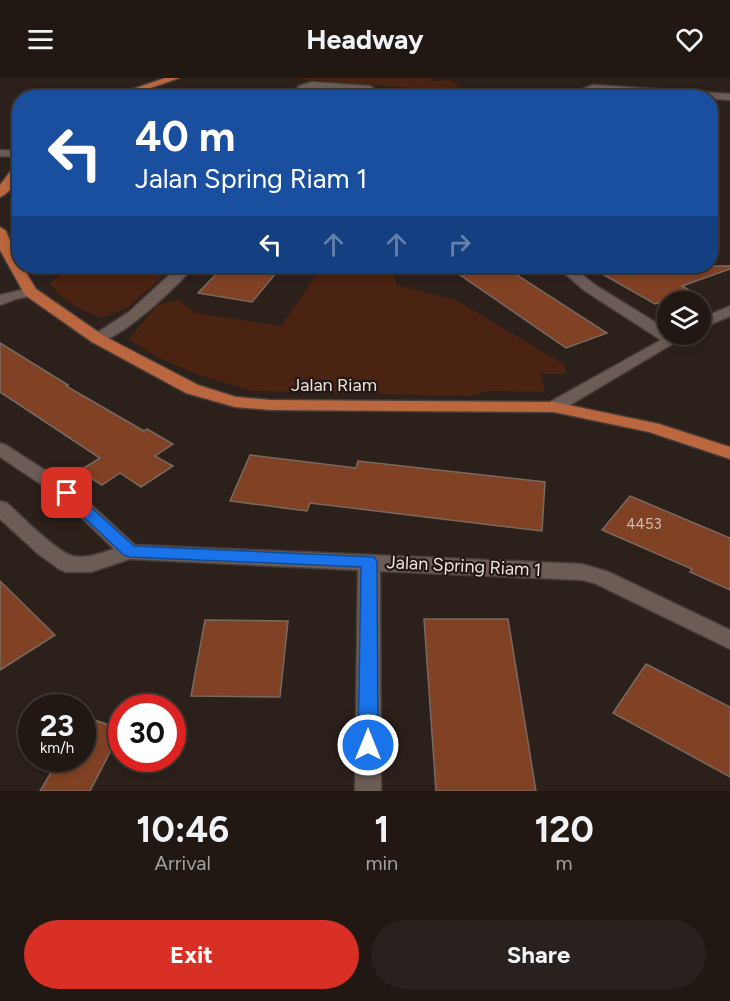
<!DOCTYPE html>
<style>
body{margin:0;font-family:Figtree,sans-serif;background:#29211d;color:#f1f3f6;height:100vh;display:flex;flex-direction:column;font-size:22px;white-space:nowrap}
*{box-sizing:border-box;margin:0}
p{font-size:20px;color:#a2a0a0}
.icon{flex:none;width:33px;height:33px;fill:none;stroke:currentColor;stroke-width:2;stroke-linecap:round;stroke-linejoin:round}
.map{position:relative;height:713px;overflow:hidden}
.panel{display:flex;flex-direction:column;background:#211814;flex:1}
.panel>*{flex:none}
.hud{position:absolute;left:12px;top:12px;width:706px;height:183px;border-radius:24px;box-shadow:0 3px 9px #0003,0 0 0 2px #3e3734;background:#1a4fa0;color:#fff;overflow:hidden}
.tools{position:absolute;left:657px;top:213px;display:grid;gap:12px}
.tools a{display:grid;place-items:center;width:54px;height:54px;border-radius:50%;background:#211814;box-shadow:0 3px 9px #0003,0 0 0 2px #3e3734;font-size:30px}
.speed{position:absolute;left:18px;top:616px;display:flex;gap:12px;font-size:30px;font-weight:700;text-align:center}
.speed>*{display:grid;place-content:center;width:78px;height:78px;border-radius:50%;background:#211814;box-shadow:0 3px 9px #0003,0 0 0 2px #3e3734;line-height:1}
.speed small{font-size:15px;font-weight:400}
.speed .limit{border:9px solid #d22;background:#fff;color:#111}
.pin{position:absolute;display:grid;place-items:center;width:51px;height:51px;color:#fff;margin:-26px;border-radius:12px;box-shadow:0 3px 9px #0006}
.me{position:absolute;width:66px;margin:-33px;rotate:0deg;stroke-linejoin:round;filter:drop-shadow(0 0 4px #0008)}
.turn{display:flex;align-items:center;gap:21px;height:126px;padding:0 24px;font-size:27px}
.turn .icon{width:78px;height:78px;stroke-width:2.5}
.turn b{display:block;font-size:42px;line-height:51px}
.lanes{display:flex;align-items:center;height:57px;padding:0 24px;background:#0003;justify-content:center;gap:30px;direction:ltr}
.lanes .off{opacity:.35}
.eta{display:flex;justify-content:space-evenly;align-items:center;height:102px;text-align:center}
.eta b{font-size:36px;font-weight:700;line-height:42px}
.button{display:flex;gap:12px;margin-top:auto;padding:12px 24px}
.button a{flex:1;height:69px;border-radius:36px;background:#d93025;color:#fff;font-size:24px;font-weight:700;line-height:69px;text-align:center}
.button a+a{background:#29211d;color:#f1f3f6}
header{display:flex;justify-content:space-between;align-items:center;height:78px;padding:0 24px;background:#211814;font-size:27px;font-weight:700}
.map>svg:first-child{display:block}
</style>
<header><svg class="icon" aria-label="menu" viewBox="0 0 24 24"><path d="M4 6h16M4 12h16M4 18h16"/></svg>Headway<svg class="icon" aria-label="heart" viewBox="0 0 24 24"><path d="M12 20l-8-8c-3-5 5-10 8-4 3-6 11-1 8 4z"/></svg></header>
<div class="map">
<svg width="730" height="713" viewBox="0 0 730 713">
<rect width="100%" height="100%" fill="#2c201b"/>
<path fill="#4a2312" d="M290,0h142l-3,3 22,-1 9,7 -23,3z
M68,188h105l-44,41 -28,11c-20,-9 -39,-16 -51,-35l15,-12z
M322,188h70l4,19 60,15 109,65v9h-24l4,18 -57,-1 -18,5 -217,-5 -51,-15 -45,-19 -28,-18 28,-34 21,-5 17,13 86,13z"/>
<path fill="#814124" stroke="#786963" stroke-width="1.5" d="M224,188h58l-30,36 -54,-9z
M447,188h56l104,67 -41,15z
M588,188h142v3l-48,17 9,5 -36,13z
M0,265l68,42 -2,1 78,45 3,-2 26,15 -18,12 18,10 -32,21 -21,-14 -18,12 -23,-14 21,-13 -100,-66z
M250,377l106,13 2,-7 187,21 -3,49 -232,-28 -3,8 -77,-10z
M630,418l100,42v52l-40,-18 2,-3 -90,-39z
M0,503l55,54 -55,35z
M424,541h84l28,172h-100z
M205,542l83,1 -8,76 -89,-1z
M646,586l84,43v70l-117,-64z
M82,638l40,13 -32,62h-50l19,-32h23z"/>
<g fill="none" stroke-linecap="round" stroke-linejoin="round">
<g stroke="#473d3a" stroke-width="3">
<path id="minor" d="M312,4l58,4 5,3 -5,3 -58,-4 -7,2 -6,8h-9l9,-12z
M593,7l137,9v6l-136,-9 -19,7h-15z
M0,72l20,1v6l-20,-1z
M179,188h15c-14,18 -81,82 -102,76l-2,-3 2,-3 37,-24z
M556,188h15l24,19 73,45v4h21l-129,77h-12l-3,-4 3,-4 113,-63 -76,-49z
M30,210l5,1 2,3 -2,3 -19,4 -16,6v-10z
M730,228v10l-30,13v-10z
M0,365l6,2 68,44 61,56 447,19 27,8 121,58v19l-136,-66 -12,-3 -202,-9 1,220h-26l3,-221 -228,-11 -39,13h-25l-7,-3 -22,-16 -37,-34v-18l7,2c12,11 52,51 66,53 14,3 28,-3 41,-7l-54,-52 -60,-40z"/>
</g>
<g stroke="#473d3a" stroke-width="3">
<path id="major" d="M165,0h14l-57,20h-15z
M20,85c0,12 -7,29 -20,34v-12l16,-21z
M0,149l6,4 14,35h2l14,23 68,47 94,49 38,12 35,3 283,2 105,22 71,23v12l-81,-27 -95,-20 -283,-2 -36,-3 -49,-14 -94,-51 -67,-47 -25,-45z"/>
</g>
<use href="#minor" fill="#6b5c56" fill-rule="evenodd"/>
<use href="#major" fill="#ba673f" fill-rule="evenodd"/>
</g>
<path fill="#1a73e8" stroke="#114b97" stroke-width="1.5" d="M67,410l5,2 62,56 240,11 3,4 1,184 -3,6 -7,2 -7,-2 -3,-6 3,-178 -231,-10 -6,-2 -63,-59 -2,-3 2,-3z"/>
<g text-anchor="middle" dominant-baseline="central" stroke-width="4.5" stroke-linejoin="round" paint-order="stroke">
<g font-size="15" fill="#d0b9af">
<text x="644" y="446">4453</text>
</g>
<g font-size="18" fill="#eae1dd" stroke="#221712">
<text x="334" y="307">Jalan Riam</text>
<text transform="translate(464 488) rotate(3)">Jalan Spring Riam 1</text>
</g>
</g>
</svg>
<div class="tools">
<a><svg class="icon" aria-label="layers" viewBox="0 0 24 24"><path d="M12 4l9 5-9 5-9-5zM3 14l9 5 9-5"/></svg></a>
</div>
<div class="speed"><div>23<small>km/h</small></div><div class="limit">30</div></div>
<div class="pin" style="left:67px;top:415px;background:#d93025"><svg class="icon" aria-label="arrive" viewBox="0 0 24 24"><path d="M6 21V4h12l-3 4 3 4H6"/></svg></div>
<svg class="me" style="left:368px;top:667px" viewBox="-20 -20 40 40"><circle r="17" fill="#1a73e8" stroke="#fff" stroke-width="3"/><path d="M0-11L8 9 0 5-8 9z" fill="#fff"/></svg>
<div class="hud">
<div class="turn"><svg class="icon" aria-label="left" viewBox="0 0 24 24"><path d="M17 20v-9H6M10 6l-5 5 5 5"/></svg><div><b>40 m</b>Jalan Spring Riam 1</div></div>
<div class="lanes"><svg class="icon" aria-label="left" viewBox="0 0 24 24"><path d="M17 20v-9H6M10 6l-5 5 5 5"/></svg><svg class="icon off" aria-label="ahead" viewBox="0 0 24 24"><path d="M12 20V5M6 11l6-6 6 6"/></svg><svg class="icon off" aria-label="ahead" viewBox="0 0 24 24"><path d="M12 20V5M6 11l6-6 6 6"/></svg><svg class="icon off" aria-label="right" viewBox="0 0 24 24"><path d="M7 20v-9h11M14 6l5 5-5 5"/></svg></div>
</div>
</div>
<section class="panel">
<div class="eta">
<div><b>10:46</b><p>Arrival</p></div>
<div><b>1</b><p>min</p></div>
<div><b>120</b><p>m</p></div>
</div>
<div class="button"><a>Exit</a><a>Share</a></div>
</section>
